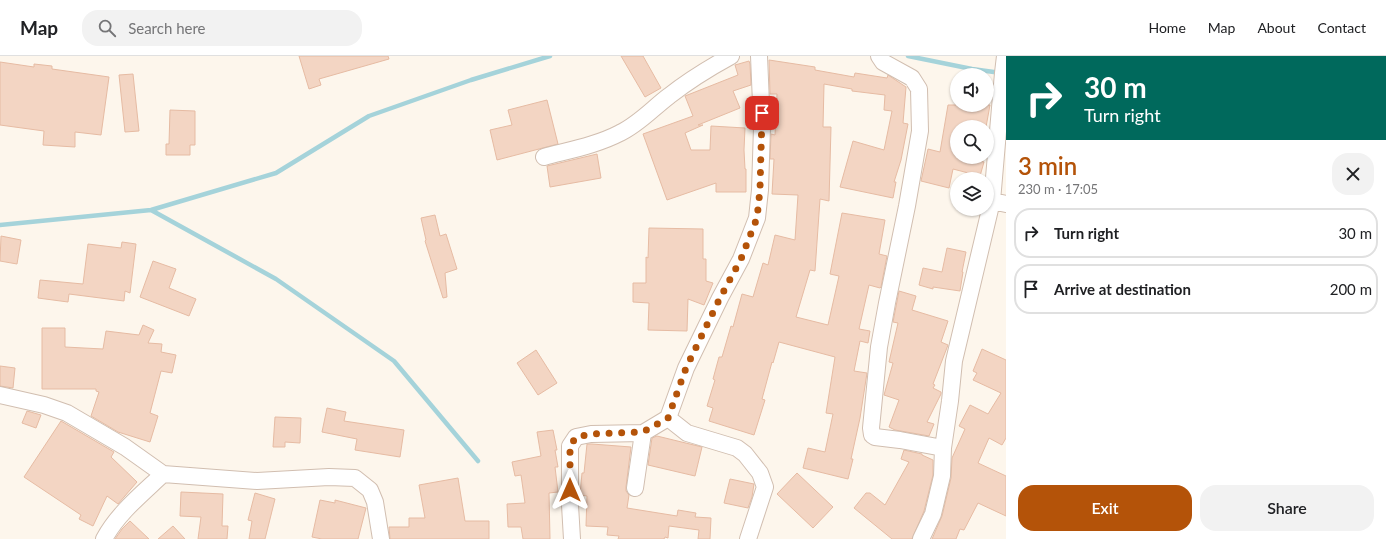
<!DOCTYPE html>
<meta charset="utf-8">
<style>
body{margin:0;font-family:Lato,sans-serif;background:#f2f2f2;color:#202124;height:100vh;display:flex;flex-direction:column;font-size:15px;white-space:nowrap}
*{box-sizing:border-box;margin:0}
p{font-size:13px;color:#757577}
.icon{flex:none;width:22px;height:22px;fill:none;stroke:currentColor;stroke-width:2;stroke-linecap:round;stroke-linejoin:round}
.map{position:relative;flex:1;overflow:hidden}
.drawer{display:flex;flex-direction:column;background:#fff;width:380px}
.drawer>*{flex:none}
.hud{background:#00695c;color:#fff;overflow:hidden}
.buttons{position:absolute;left:950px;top:12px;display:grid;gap:8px}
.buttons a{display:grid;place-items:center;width:44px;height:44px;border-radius:50%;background:#fff;box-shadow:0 1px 3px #0004;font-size:20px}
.pin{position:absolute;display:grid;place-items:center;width:34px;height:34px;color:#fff;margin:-17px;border-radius:8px;box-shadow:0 2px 6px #0006}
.me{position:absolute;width:44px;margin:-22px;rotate:0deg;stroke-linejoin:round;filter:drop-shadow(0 0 3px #0008)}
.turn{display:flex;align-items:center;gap:14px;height:84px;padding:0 12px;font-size:18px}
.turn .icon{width:52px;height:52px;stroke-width:2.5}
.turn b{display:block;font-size:28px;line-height:34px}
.round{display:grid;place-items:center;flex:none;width:42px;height:42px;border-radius:16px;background:#f2f2f2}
.summary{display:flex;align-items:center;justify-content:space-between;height:68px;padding:0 12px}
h1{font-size:24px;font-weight:600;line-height:30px;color:#b45309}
.button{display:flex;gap:8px;margin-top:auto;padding:8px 12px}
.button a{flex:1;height:46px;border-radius:16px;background:#b45309;color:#fff;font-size:16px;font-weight:600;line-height:46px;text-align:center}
.button a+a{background:#f2f2f2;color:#202124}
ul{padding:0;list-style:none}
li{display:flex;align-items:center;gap:12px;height:50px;margin:0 8px 6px;padding:0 4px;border:2px solid #e0e0e0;border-radius:16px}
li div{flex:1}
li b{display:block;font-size:15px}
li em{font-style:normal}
header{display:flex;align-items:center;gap:24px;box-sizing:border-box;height:56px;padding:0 20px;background:#fff;border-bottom:1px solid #e0e0e0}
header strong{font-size:19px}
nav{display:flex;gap:22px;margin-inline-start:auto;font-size:14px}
.search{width:280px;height:36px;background:#f2f2f2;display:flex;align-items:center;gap:10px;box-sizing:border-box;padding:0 14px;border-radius:16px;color:#757577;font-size:15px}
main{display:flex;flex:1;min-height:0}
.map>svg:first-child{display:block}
</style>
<header>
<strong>Map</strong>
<div class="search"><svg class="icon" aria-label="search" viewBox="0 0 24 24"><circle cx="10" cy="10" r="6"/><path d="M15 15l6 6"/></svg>Search here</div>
<nav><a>Home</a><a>Map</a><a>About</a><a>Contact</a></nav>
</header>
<main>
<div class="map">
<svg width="1006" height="483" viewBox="0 0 1006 483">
<rect width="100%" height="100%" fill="#fdf6ec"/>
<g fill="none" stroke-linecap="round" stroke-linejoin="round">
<path stroke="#a5d3da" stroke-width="4.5" d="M908,0l64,13 29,4
M151,154l125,69 118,82 84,100
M0,169l151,-15 125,-37 93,-57 102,-36 79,-24"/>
</g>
<path fill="#f3d5c3" stroke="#e6bba3" d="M299,0h89l1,3 -70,20 2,6 -12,4z
M621,0h22l18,32 -16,9z
M769,4l46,7v3l39,7 1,-4 32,5 1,-3 18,12 -3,36 5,1 -7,36 -7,22h2l-3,16 -53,-11 13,-46 31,9 8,-39 -8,-1 1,-15 -33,-4v-2l-28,-5 -1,43h8l-2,74 -9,-2 -5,72 -5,-1 -14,47 32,8 11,-49 -9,-2 12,-61 43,7 -6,34 8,2 -6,31 -1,1 -11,-3 -10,44 11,2 -2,12 -8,-2 -6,30 13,2 -7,45 -9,41h2l-5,20 -45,-11 5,-20 17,4 8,-38 -7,-1 9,-56 -56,-15 -6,21 -1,-1 -10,37 3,1 -11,35 -45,-14 4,-13 -6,-2 8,-26 -2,-1 6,-22h3l9,-31 2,1 9,-33 11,3 10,-34 5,2 7,-30 20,5 3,-45 -26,-1 2,-35h-4l1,-25 4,1 2,-41h-7z
M749,5l1,3 1,21 -18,6 7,17 -42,17h5l-18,8 6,17h19l1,-24 34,2 -1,22 1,19h1v23h-30v-9l-49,17 -24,-66 50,-18 -8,-20 53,-21 -3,-10z
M0,6l34,5v-3l18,2v3l57,8 -8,58 -26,-3v15l-32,-2 1,-14 -44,-6z
M133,18l6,57 -14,1 -6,-57z
M547,44l11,44 -61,16 -7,-30 22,-5 -4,-15z
M948,49h42l-4,22h-29v30h9l18,5 -4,14 -27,-7 -4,19 -28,-7 7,-32 12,3z
M170,54l25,1v34h-5v10h-24v-11h3z
M597,98l4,24 -51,9 -3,-21z
M435,159l5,21 6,-2 11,35 -12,4 2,24 -4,1 -18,-57 1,-1 -5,-22z
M649,172l54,1v30h3v22l7,2 -9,22 -16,-6 -1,32 -39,-1 1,-27 -16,-1v-19h13v-26l2,1z
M1,180l20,4 -4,24 -17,-3z
M122,186l14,2 -6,49 -5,-2 -1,10 -55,-7 -1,8 -30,-4 2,-18 43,4 5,-40 33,4z
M947,192l19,4 -4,20h1l-3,19 -27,-4v2l-14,-4 4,-17 19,4z
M153,205l23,8 -7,19 27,11 -7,17 -49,-19z
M899,235l17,5 -4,14 36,11 -7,21 7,3 -15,39 2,1 -2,3 8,4v2l-14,28 7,2 -5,12 -34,-6 -6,-3 10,-27 -15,-5 9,-32 -4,-1 9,-39 -5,-1z
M143,269l11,5 -6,13 14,1 -1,8 15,3 -4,18 -11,-2 -11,42 8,3 -8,26 -32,-10 -27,-16 8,-24 -3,-1v-2h-54v-61h23v19l38,2 3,-18 33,4z
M982,293l24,11v78l-4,7 -13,-7 -11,25 28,13v40l-28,-13 -14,27 -4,-1 -4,10h-24l10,-23 9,-38 1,-20 13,-29 -6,-3 11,-21 18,9 13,-21 -28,-13 4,-7 -4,-2z
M536,294l21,33 -19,12 -21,-32z
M0,310l15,2 -2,20 -13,-2z
M327,352l19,4 -2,9 60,9 -4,27 -45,-7 2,-11 -35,-7z
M27,355l14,4 -5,13 -14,-5z
M275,361l26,1 -1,25 -15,-1v5h-12z
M61,365l53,31 -3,5 26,25 -19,22 -11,-8 -14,30 -14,-7 2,-4 -57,-38z
M553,374l4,20h-2l3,17h-3l3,25 -9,1 1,46h-27l-2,-12h-13l-1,-23 18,-1 -4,-28 -6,1 -3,-14 29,-6 -4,-24z
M657,380l45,11 -7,29 -47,-11 4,-27z
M587,388h5l39,3 -5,40v4l3,4 -2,13 50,8 1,-6 18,3 -1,4 16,1 -1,21h-12l1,-9 -30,-4 -1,12 -3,-1 -1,2h-46l1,-3 -12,-1 1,-8 -22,-1 1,-30 -7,-1 2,-22h2z
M904,394l18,4v1l11,5v15l-9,36 -12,28h-20l-38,-31 12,-15h4l15,12 24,-43 -8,-3z
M797,417l36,34 -20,21 -36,-34z
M458,422l7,43h24v18h-99l-1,-12h20v-9h16l-6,-33z
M730,423l24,5 -2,13 -4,11 -24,-5z
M181,436l42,2 -1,32h6l-1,13h-29l3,-22 -21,-1z
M255,437l20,6 -10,40h-16l3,-18 -4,-1z
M320,444l15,3v-3l31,8 -8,31h-36l-10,-2z
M130,465l19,18h-34l7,-10z
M173,470l12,13h-27z"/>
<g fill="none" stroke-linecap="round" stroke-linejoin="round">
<g stroke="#d1beb0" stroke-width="18">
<path id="minor" d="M879,0l4,6 29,16 7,11 1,42 -13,75 -20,97 -8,44 -8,81 1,7 3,2 25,3 43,8
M544,101c26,-7 53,-12 76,-24 19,-9 33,-25 49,-37 19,-15 40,-28 62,-40
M992,145l14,3
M0,339l44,10 23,8 58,34 38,27 94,7 72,-4 26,1 15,12 5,12 6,37
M668,362l19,15 50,15 8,6 15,19 5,14 -17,52
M635,432l8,-55
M104,483c14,-26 38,-45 59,-65
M572,483l-2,-34v-59l6,-9 15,-3 52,-1 25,-15 18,-50 34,-70 21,-39 16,-41 3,-28 2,-63 -3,-71
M921,483l12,-25 9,-38 1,-28 7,-47 4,-40 38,-160 11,-128 2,-17"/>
</g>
<use href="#minor" stroke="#fff" stroke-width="16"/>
</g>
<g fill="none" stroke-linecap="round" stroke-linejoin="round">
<path stroke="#b45309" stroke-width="7" stroke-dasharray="0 12.6" d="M570,434v-44l6,-9 15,-3 52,-2 25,-14 18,-50 34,-70 21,-39 16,-41 3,-28 2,-77"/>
</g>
</svg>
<div class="buttons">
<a><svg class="icon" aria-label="sound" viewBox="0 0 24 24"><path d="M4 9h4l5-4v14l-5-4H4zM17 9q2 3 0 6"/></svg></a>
<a><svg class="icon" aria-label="search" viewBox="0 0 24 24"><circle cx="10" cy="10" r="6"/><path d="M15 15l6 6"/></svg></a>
<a><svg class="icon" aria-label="layers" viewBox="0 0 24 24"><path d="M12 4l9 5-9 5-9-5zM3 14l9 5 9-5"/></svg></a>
</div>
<div class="pin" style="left:762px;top:57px;background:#d93025"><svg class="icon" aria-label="arrive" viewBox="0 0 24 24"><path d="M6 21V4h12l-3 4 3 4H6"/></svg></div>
<svg class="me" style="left:570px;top:434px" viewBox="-20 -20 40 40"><path d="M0-17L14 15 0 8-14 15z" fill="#b45309" stroke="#fff" stroke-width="4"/></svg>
</div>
<section class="drawer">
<div class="hud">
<div class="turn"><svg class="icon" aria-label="right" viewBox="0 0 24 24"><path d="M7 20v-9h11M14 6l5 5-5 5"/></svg><div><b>30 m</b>Turn right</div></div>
</div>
<div class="summary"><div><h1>3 min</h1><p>230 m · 17:05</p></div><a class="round"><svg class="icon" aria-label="close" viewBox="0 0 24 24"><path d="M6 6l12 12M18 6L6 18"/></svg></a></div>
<ul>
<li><svg class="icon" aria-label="right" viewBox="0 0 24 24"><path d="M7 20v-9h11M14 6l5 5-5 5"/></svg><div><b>Turn right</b></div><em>30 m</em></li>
<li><svg class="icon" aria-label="arrive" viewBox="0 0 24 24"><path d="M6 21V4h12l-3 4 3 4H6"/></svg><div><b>Arrive at destination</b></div><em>200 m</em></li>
</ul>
<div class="button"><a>Exit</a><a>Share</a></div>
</section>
</main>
